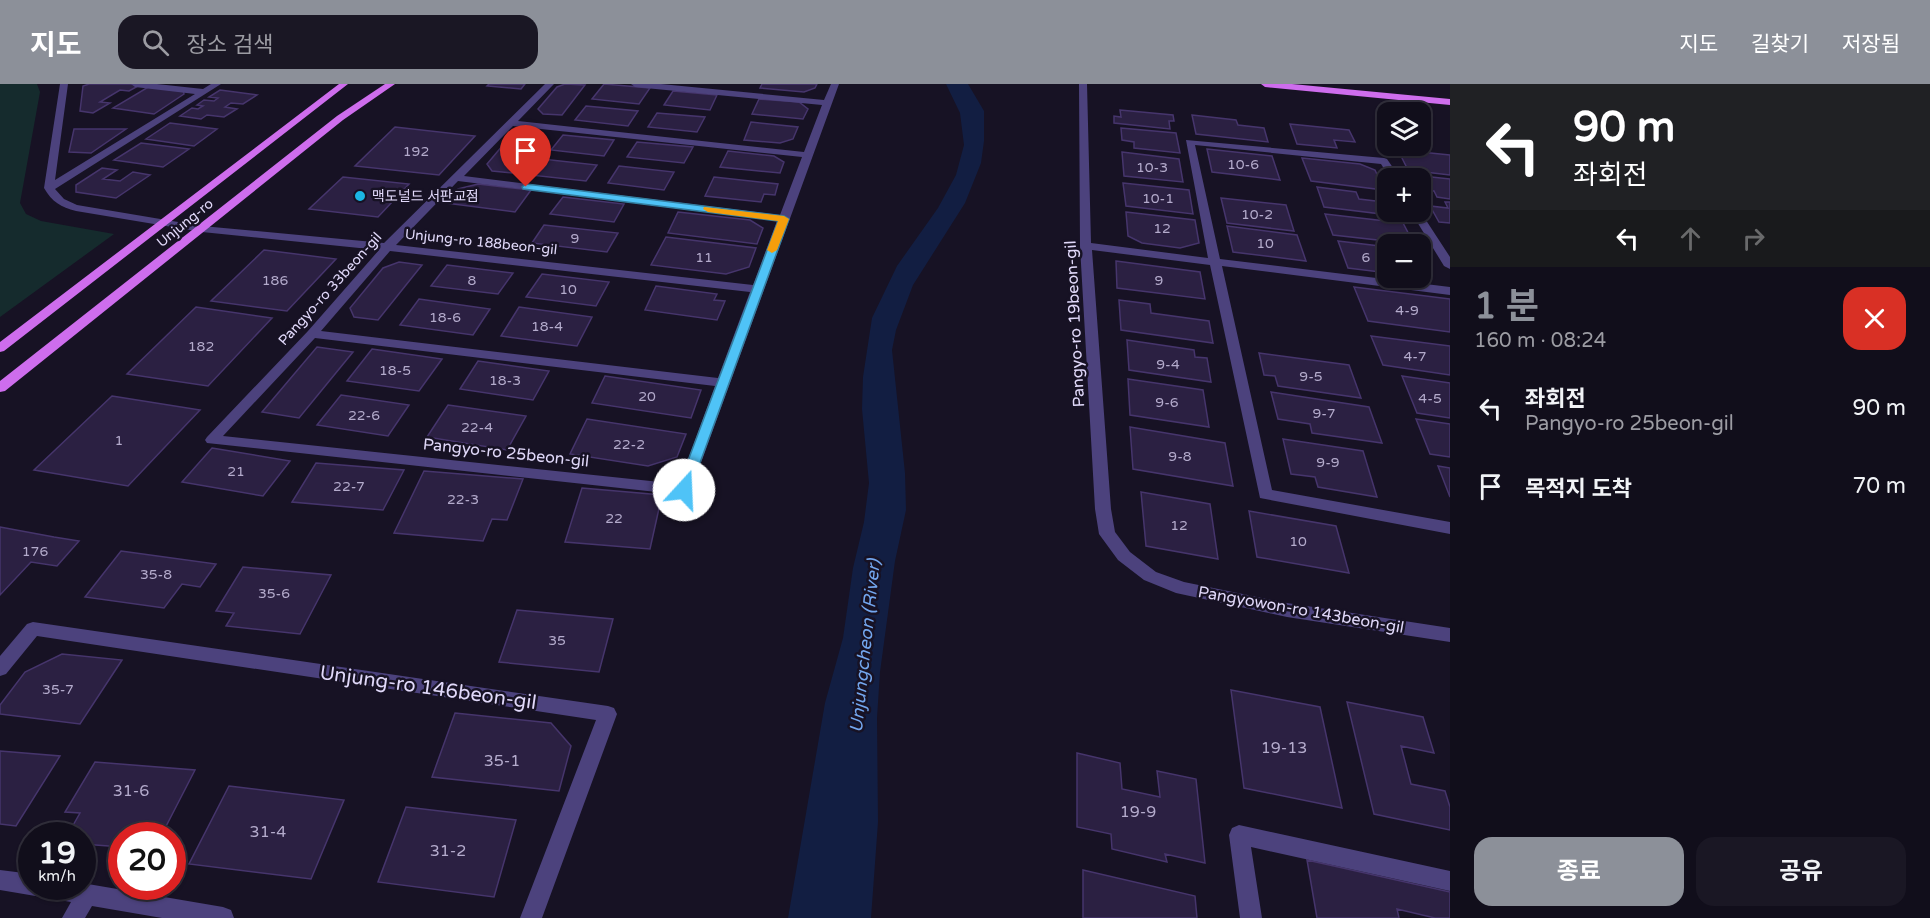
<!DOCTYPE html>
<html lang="ko">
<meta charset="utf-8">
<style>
body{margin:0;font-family:"Varela Round","Noto Sans KR",sans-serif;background:#1a1724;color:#f1f3f6;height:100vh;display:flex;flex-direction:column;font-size:22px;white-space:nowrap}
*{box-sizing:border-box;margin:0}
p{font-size:20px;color:#9c9ca3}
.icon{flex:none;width:33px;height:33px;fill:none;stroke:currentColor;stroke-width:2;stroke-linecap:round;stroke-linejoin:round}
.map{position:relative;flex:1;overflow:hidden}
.panel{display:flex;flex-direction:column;background:#110e1b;width:480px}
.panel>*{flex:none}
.banner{background:#202124;color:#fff;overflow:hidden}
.controls{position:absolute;left:1377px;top:18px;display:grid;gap:12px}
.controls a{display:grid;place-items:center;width:54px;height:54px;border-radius:12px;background:#110e1b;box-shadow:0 2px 4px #0004,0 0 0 2px #302e3a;font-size:30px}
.speed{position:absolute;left:18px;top:738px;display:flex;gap:12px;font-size:30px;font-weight:700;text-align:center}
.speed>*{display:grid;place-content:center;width:78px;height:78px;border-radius:50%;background:#110e1b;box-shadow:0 2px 4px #0004,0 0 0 2px #302e3a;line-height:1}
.speed small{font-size:15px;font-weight:400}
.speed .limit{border:9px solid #d22;background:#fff;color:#111}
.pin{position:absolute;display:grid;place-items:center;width:51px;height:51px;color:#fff;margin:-62px -26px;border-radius:50% 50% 50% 0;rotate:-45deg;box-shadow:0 0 6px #0007}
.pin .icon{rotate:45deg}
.me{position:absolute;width:66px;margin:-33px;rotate:20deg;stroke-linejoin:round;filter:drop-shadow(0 0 4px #0008)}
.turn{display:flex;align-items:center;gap:21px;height:126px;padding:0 24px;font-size:27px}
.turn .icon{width:78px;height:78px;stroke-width:2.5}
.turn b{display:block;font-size:42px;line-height:51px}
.lanes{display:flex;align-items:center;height:57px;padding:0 24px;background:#0003;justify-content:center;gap:30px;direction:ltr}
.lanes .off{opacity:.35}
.round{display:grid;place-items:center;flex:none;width:63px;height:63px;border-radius:18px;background:#1a1724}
.summary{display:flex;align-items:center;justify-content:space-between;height:102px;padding:0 24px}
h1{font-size:36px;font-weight:700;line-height:45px;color:#8c9099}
.button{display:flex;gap:12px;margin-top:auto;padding:12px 24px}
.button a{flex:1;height:69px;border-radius:18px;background:#8c9099;color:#fff;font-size:24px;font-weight:700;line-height:69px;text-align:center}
.button a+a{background:#1a1724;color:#f1f3f6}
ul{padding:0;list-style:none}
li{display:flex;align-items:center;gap:18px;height:78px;padding:0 24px}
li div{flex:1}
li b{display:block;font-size:22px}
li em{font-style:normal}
header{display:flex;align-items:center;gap:36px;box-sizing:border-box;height:84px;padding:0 30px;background:#8c9099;color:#fff}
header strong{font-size:28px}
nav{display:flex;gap:33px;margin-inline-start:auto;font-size:21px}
.search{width:420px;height:54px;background:#1a1724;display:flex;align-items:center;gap:15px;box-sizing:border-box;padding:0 21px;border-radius:18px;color:#9c9ca3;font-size:22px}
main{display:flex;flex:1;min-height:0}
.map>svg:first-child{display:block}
</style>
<header>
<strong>지도</strong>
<div class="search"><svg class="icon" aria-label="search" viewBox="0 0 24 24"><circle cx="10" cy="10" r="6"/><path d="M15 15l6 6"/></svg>장소 검색</div>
<nav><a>지도</a><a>길찾기</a><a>저장됨</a></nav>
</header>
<main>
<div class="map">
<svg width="1450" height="834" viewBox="0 0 1450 834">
<rect width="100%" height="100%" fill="#171224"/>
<path fill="#152b2d" d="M0,0h37l3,8 -20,111 6,11 15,7 73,13 -114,83z"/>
<path fill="#121e42" d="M946,0h22l16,27v30l-3,22 -16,40 -52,82 -17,45 -4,20 13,123 1,37 -11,51 -15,111 -3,46 1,104 -7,96h-83l37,-215 18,-65 10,-70 11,-46 5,-39 -7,-74 1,-32 9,-59 25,-52 41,-58 18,-33 8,-30 -4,-32z"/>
<path fill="#2b2042" stroke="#46356c" stroke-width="1.5" d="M89,0h43l8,1 -11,6 -9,-1 -20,12 10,1 -17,10 -13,-2 3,-25z
M489,0h36l-4,5 -34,-3z
M565,0l20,1 -23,30 -19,-1 -5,-5 19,-22z
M604,0l46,4 -11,16 -47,-5z
M762,0h55l-2,4 -11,4 -44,-4z
M150,2l33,4 1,4 -30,20 -41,-6z
M220,6l37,5 -14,9 -12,-1 -6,4 12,2 -13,8 -17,-2 -6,4 -21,-3 12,-8 6,1 5,-3 -6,-1 7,-5 10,1 4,-3 -9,-1z
M673,7l44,4 -7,15 -46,-5z
M759,15l40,3 9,7 -5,10 -51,-5z
M586,22l52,5 -10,15 -53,-6z
M1120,26l53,5 1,6h-5l1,8 -56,-6v-7l7,1z
M657,29l48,4 -8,15 -49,-5z
M1192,31l44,5 2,5 26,3 4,14 -72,-8z
M751,38l47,5 -5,12 -13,4 -36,-3z
M170,39l47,6 -23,17 -48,-7z
M1290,40l59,6 6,12 -21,-2 3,8 -40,-4z
M395,43l80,9 -36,39 -84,-9z
M1121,44l55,5 4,20 -46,-5v-6l-12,-2z
M74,45h52l-35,24 -22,-1z
M521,50l20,2 -29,37 -20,-2 -5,-7 22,-26z
M563,51l51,5 -10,16 -53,-6z
M637,58l56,5 -9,16 -57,-6z
M141,59l48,6 -26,18 -49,-7z
M1207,65l65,7 8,24 -68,-8z
M728,67l46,5 10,6 -4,11 -60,-6z
M1411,67l39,4v20l-42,-5 -8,-16z
M1122,68l57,7 4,23 -59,-6z
M1302,74l58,6 15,6 9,20 -73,-9z
M542,75l55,6 -11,16 -56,-6z
M619,82l55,6 -10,18 -56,-7z
M102,84l15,2 -14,9 17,2 13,-9 17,3 -34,23 -40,-6v-7z
M1413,91l37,4v20l-13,-2 -3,-6 -13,-1 -1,-12h-5z
M343,93l66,7 -31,33 -69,-8z
M714,93l64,7 -3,11 -11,-1 -3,8 -56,-6z
M1123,99l66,7 4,24 -67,-8z
M478,100l53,6 -16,22 -70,-9 13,-14z
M1317,103l39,5 3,7 25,3 6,13 -66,-8z
M563,113l61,7 -10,18 -64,-8z
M1221,114l65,7 8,26 -67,-8z
M1445,118h5v21l-11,-1 -9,-16 18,2z
M678,128l72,8 13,8 -6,16 -89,-11z
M1126,128l69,8 4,23 -19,5 -38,-5 -14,-7z
M1325,130l78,9 11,21 -81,-9z
M544,141l74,8 -11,19 -75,-9z
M1227,142l70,9 9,26 -73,-9z
M666,153l90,11 -7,19 -23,7 -75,-9z
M1338,157l50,6v26l-40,-5z
M264,166l72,9 -49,52 -76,-10z
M1420,168l9,17 -9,5z
M1116,177l84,11 5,27 -88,-11z
M399,178l23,3 -44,55 -24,-3 -4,-9 33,-40z
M447,181l66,8 -15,21 -67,-8z
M542,190l67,8 -13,24 -70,-9z
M656,202l61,8 -3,6 11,1 -8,19 -72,-10z
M1354,203l96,12v33l-82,-11z
M419,215l71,10 -17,26 -73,-10z
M1119,216l31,4 1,9 58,8 4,22 -92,-13z
M196,223l76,11 -64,68 -81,-12z
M519,223l73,10 -15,29 -76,-10z
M1371,252l79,10v29l-67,-10z
M1127,256l67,10 1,7 12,1 4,24 -82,-12z
M317,263l36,5 -54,66 -37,-6z
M372,265l70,10 -23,32 -72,-10z
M1259,269l90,12 12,33 -83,-12 -3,-10 -11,-1z
M478,277l71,10 -16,29 -73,-11z
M605,292l96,14 -10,28 -99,-15z
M1402,292l48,7v35l-33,-5z
M1128,295l75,11 6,37 -79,-12z
M1271,308l98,15 13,36 -70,-10 -2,-9 -32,-5z
M341,311l68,10 -21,31 -71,-11z
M112,312l88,14 -72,76 -94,-16z
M448,321l78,11 -19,34 -80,-13z
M587,335l99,15 -9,23 -29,9 -78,-12z
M1416,335l34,5v33l-20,-3z
M1130,343l95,16 8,43 -100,-17z
M1283,355l80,12 14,46 -59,-10 -3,-10 -24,-3z
M212,364l78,13 -27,35 -81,-14z
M316,379l88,7 -21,40 -91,-8z
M1438,382l12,2v29z
M424,387l99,8 -16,41 -15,-1 -9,22 -89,-8z
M582,404l80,7 -12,54 -85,-7z
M1141,408l69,12 8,55 -72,-13z
M1249,427l87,15 13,47 -92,-16z
M0,443l54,10 25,4 -22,25 -26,-4 -31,33z
M121,467l95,13 -16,23 -18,-3 -18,24 -79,-11z
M243,483l88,8 -31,59 -74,-8 8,-13 -18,-2z
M517,526l96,9 -14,53 -100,-10z
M62,570l60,6 -42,64 -80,-10v-9l25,-33z
M1231,606l89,17 22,101 -98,-20z
M1347,618l76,15 11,36 -33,-7 10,38 34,7 5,16v23l-76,-16z
M455,629l96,10 20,23 -12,45 -127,-14z
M0,667l60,5 -44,70 -16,-2z
M1077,669l43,10 2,26 38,8 -3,-26 39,8 9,84 -40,-9 2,8 -55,-13 -1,-15 -34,-7z
M95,678l100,8 -34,66h-39v11l-40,-3v-8h-15l13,-23 -15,-1z
M229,702l115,14 -33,79 -122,-15z
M406,723l110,13 -22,77 -116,-15z
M1307,776l143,32v26h-15l-38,-9 2,9h-82z
M1083,786l112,26 2,22h-114z"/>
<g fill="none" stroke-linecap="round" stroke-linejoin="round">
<path fill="#4c427d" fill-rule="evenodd" d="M60,0h8l-13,96 140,-86 -60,-7 -4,-3h26l46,5 8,-5h10l-166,105 9,10 13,6 125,21 182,17 161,-159h9l-36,37 286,31 18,-47 -187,-18 -4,-3h30l163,16 7,-16h8l-148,406 -7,5 -477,-52 -2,-3 2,-3 101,-106 71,-81 -177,-18 -126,-21c-15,-4 -24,-9 -32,-23zM513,42l289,31 -22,58 -316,-39zM458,97l319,40 -24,64 -357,-40zM390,167l360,41 -32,86 -397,-47zM315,254l400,48 -36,98 -456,-48z
M1079,0h8l4,159 117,15 -22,-118 198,18 3,1 13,19h-10l-9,-14 -186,-19 25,114 230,28v8l-228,-29 50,224 178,32v12l-190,-36 -50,-233 -118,-15 19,259 4,23 15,20 26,20 28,10 103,21 163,25v14l-163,-25 -111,-24 -32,-13 -26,-20 -19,-26 -4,-25 -15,-263z
M1420,127l30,46v12l-6,-3 -33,-54z
M33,538l575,84 6,2 3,6 -75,204h-22l76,-198 -559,-84 -31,38 -6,2v-20l27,-32z
M1239,741l211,46v20l-199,-44 11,71h-22l-11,-83 3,-7z
M0,786l32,4v12h50v-3l141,24 8,3 3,8h-72l-70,-12 -7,12h-23l9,-16 -71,-12z"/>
<path fill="#ce6ded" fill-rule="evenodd" d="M339,0h9l-344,267 -4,1v-10z
M385,0h10l-52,36 -338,271 -5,1v-11l337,-265z
M1261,0h31l158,15v6l-185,-18z"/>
</g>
<path fill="#4fc3f7" stroke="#337fa1" stroke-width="1.5" d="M526,100l258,32 5,3 -100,274h-10l-2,-3 101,-269 -255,-32 -1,-2z"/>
<path fill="#f59e0b" d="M704,123l80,9 5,3 -12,31 -5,3 -5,-3 11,-29 -70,-9 -5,-3z"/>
<circle fill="#1bb6e4" stroke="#171224" stroke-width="2" cx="360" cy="112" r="6"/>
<g text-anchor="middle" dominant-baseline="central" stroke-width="5" stroke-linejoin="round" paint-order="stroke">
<g font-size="14" fill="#b4abcc">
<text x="416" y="67">192</text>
<text x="1243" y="80">10-6</text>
<text x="1152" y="83">10-3</text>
<text x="1158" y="114">10-1</text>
<text x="1257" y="130">10-2</text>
<text x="1162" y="144">12</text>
<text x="575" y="154">9</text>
<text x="1265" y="159">10</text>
<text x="704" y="173">11</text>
<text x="1366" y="173">6</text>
<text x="275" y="196">186</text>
<text x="472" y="196">8</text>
<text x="1159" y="196">9</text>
<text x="568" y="205">10</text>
<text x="1407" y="226">4-9</text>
<text x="445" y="233">18-6</text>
<text x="547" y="242">18-4</text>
<text x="201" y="262">182</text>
<text x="1415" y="272">4-7</text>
<text x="1168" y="280">9-4</text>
<text x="395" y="286">18-5</text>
<text x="1311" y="292">9-5</text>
<text x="505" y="296">18-3</text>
<text x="647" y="312">20</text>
<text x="1430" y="314">4-5</text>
<text x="1167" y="318">9-6</text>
<text x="1324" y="329">9-7</text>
<text x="364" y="331">22-6</text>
<text x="477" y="343">22-4</text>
<text x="119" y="356">1</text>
<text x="629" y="360">22-2</text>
<text x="1180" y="372">9-8</text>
<text x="1328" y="378">9-9</text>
<text x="236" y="387">21</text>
<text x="349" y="402">22-7</text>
<text x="463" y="415">22-3</text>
<text x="614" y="434">22</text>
<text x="1179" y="441">12</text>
<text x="1298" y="457">10</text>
<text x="35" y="467">176</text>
<text x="156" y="490">35-8</text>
<text x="274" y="509">35-6</text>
<text x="557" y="556">35</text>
<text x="58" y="605">35-7</text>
</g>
<g font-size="14" fill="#e1d9fa" stroke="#171224" text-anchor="start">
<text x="372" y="112">맥도널드 서판교점</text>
</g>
<g font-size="14" fill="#e1d9fa" stroke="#171224">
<text transform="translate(185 139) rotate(-39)">Unjung-ro</text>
<text transform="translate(481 158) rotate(6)">Unjung-ro 188beon-gil</text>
<text transform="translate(330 205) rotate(-48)">Pangyo-ro 33beon-gil</text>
</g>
<g font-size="16" fill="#e1d9fa" stroke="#171224">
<text transform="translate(1075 240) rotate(-93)">Pangyo-ro 19beon-gil</text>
<text transform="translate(506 369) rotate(6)">Pangyo-ro 25beon-gil</text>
<text transform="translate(1301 526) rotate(10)">Pangyowon-ro 143beon-gil</text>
</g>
<g font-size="16" fill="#b4abcc">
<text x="1284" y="664">19-13</text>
<text x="502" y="677">35-1</text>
<text x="131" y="707">31-6</text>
<text x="1138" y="728">19-9</text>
<text x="268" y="748">31-4</text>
<text x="448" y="767">31-2</text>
</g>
<g font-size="18" font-style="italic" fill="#73a6ee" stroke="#171224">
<text transform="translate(865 562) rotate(-84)">Unjungcheon (River)</text>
</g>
<g font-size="20" fill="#e1d9fa" stroke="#171224">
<text transform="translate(428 604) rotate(8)">Unjung-ro 146beon-gil</text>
</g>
</g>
</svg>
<div class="controls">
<a><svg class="icon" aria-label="layers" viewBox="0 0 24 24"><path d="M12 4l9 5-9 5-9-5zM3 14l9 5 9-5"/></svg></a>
<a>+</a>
<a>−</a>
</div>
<div class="speed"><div>19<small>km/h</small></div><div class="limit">20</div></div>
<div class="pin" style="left:526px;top:103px;background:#d93025"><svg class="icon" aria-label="arrive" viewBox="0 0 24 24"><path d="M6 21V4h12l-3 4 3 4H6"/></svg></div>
<svg class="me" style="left:684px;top:406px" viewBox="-20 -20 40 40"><circle r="19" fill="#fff"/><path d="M0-13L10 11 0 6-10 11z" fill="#4fc3f7"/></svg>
</div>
<section class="panel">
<div class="banner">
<div class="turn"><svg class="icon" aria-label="left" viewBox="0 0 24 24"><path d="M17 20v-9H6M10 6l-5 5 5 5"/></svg><div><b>90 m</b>좌회전</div></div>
<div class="lanes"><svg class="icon" aria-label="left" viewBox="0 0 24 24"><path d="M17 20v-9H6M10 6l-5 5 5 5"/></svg><svg class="icon off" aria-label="ahead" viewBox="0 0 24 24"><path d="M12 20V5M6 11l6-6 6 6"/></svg><svg class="icon off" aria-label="right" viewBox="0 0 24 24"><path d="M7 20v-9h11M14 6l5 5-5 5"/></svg></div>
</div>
<div class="summary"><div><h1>1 분</h1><p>160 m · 08:24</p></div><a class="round" style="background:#d93025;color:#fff"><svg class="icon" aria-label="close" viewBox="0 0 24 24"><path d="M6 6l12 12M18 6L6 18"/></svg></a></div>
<ul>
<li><svg class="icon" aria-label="left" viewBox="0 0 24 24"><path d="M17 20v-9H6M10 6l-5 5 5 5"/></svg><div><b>좌회전</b><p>Pangyo-ro 25beon-gil</p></div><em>90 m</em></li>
<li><svg class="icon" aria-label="arrive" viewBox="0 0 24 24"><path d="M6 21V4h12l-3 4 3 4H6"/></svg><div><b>목적지 도착</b></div><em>70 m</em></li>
</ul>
<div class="button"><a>종료</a><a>공유</a></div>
</section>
</main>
